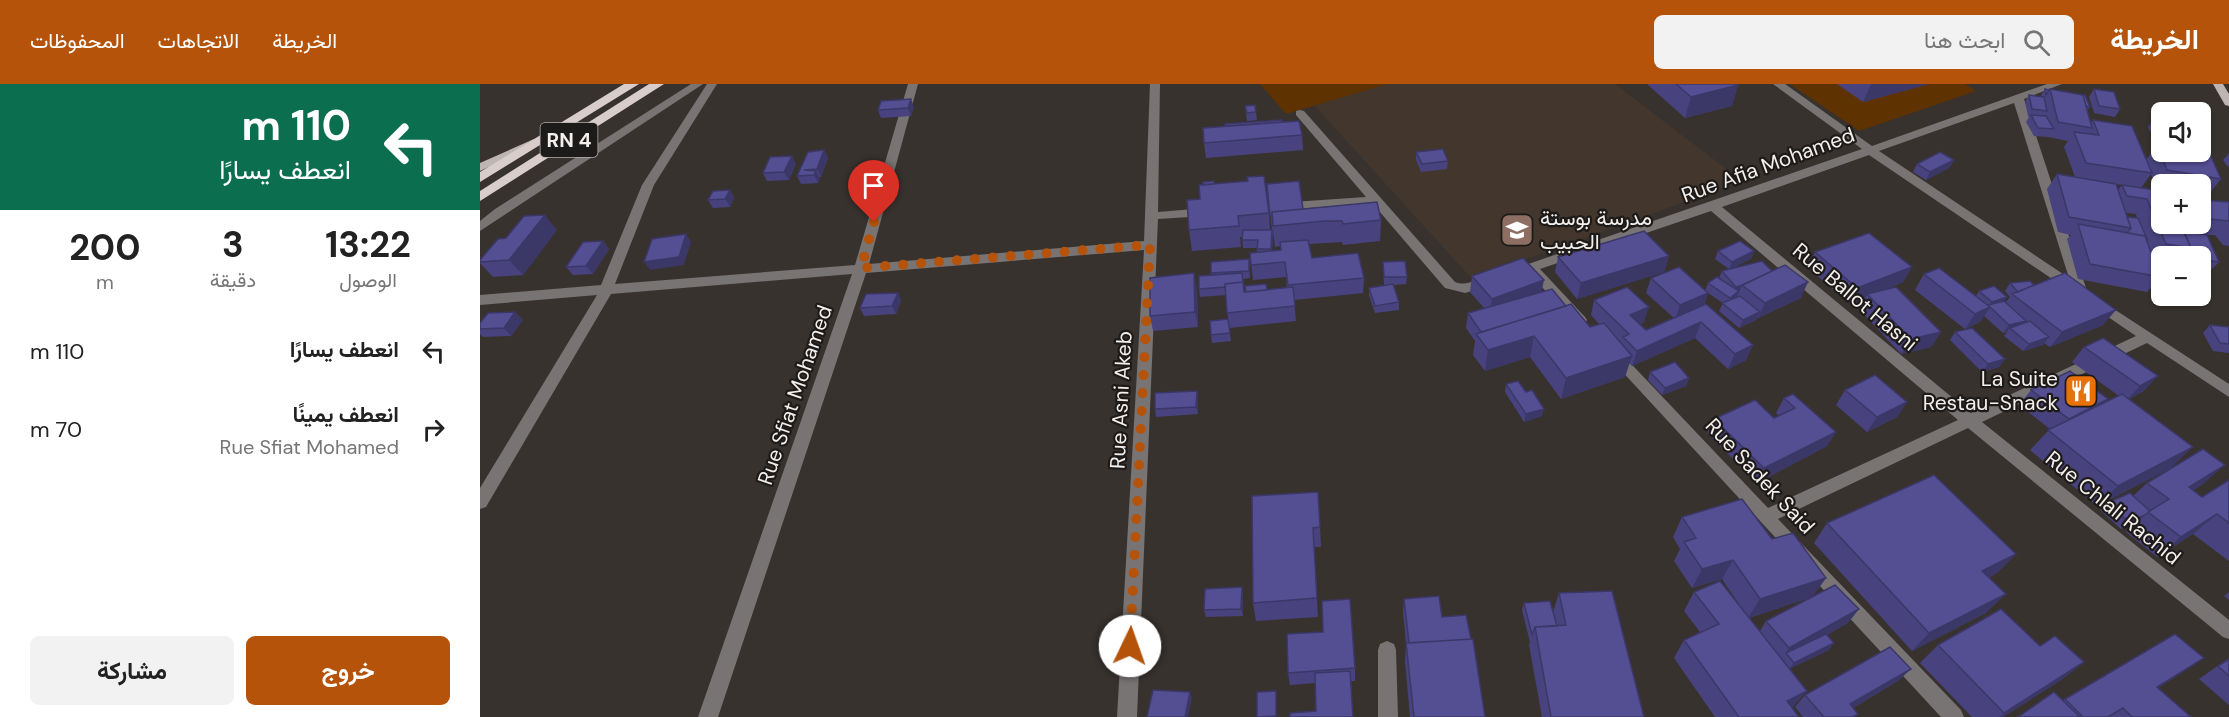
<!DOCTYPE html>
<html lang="ar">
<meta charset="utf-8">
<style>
body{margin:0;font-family:"DM Sans",Vazirmatn,sans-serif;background:#f2f2f2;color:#222;direction:rtl;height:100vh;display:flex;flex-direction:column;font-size:22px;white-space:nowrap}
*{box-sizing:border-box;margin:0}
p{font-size:20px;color:#767676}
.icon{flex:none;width:33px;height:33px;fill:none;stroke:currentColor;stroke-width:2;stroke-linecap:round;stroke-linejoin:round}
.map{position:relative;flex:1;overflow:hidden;direction:ltr}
.sheet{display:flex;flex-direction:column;background:#fff;width:480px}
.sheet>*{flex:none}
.top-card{background:#0b6e4f;color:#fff;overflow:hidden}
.tools{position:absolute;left:1671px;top:18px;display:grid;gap:12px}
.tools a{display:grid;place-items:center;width:60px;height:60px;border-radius:9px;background:#fff;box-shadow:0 2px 4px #0004;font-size:30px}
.pin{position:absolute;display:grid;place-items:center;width:51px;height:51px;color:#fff;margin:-62px -26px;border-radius:50% 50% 50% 0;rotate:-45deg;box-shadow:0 0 6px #0007}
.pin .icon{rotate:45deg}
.me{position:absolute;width:66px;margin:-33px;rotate:3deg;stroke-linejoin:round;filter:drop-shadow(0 0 4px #0008)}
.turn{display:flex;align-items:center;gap:21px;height:126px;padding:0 30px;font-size:27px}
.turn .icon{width:78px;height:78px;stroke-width:2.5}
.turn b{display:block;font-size:42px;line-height:51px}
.eta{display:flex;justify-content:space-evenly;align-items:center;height:102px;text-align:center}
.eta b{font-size:36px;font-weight:700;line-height:42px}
.cta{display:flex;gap:12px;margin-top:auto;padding:12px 30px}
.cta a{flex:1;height:69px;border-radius:9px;background:#b45309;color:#fff;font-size:24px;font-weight:700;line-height:69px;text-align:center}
.cta a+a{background:#f2f2f2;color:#222}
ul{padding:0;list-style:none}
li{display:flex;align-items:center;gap:18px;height:78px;padding:0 30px}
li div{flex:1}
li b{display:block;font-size:22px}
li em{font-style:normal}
header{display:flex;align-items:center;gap:36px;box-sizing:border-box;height:84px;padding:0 30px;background:#b45309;color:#fff}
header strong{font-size:28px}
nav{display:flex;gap:33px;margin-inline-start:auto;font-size:21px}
.search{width:420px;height:54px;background:#f2f2f2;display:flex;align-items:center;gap:15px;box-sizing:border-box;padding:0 21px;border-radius:9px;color:#767676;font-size:22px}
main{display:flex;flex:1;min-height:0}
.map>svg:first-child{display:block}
</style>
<header>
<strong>الخريطة</strong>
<div class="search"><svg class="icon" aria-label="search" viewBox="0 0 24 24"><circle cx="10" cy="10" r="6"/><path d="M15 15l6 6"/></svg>ابحث هنا</div>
<nav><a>الخريطة</a><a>الاتجاهات</a><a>المحفوظات</a></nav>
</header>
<main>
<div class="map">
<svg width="1749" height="633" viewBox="0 0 1749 633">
<rect width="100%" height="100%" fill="#38322e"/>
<path fill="#42362d" d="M907,0h228l127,97 -270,98 -158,-174z"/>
<path fill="#5f3201" d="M780,0h127l-101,30z
M1310,0h175l11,7 -117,40z"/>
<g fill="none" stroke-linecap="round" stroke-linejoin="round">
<path fill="#787474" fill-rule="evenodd" d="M211,0h12l-223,147v-10l15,-12z
M227,0h10l-63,101 -39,99 240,-19 53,-181h10l-49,180 275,-23 6,-157h10l-2,128 48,-4 6,4 -6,4 -48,3 -21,498h-20l27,-467 -278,23 -148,444h-20l154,-443 -241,20 -125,213 -6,2v-21l117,-193 -117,10v-10l121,-10 41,-100z
M1293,0h12l87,62 175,-62h15l-38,15 63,192 -2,3 -5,2 -10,-5 -201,-136 -147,52 249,206 165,-77 -44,-30 -2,-3 7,-5 132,86v13l-82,-54 -165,79 247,198v19l-6,-2 -255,-209 -190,91 183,191 3,7h-23l-335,-363 2,-4h10l150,158 190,-88 -247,-209 -171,58 45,48 2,3 -2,3h-10l-46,-50 -16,5 -5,-1 -2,-3 2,-3 354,-122zM1534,19l55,175 -190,-127z
M820,26l4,1 151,171c15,6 26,-8 40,-4l2,3 -2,3 -30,9 -20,-5 -72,-84 -129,8 -2,-3 2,-3 4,-1 118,-8 -70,-82v-4z
M907,557l7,3 2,6 2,67h-20v-67l2,-6z"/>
<path fill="#bdb4b3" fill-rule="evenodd" d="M1733,0h10l6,10v12l-4,-1z
M54,55l6,3 -2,2 -58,27v-8z"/>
<path fill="#d8cdcc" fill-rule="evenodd" d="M144,0h15l-159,98v-10z
M169,0h15l-184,117v-10z"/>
</g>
<path fill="#48437e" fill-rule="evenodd" d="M1168,0h89l1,1 -6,21 -47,12 -37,-33z
M1357,0h92l-66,18z
M1565,5l4,1 41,17 -3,3 4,13 2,-3 53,40 11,-14 -9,-19 11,-15h3v40h38v-29l10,18 -9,11 20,27 -12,15 -9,-1v-9h-38v2l-7,-1 -4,-11 -10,14 43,43h3l-6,-7h19v-24l29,2v44l-6,-1 -8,-10h-10l14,27 -8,8 -11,-2v-12h-38v4l-9,-1 7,18 -13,15 -69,-13 -11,-40 4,-4 -13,-3 -11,-43 10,-15 18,3 -11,-30 4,-6 -20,-4 -14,-1 -8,-14 3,-5 -1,-1 -3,-14 4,-7 11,2zM1636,100l6,1 -4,5zM1646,129l10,1 1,4 -10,-1z
M1614,5l26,20 -5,8 -21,-4 -5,-16z
M775,21l2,15 -10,1 -2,-15z
M434,23l-3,9 -30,2 -3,-8z
M802,38l20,13 1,15 -97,8 -2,-15z
M344,66l4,8 -7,19h-2l1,2 -2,4 -17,1 -4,-8z
M936,68l32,9 -1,8 -26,3 -5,-12z
M1749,69v14l-2,-1 -4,-6z
M1474,76l-5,8 -23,12 -13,-8 4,-8z
M316,80l-7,16 -22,1 -4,-8z
M735,100l54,29 1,17h2l-5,-46 36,25 78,11 -1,21 -37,4 -1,-3 -33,2 3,14 52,20 -1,15 -69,7 2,21 -67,7 2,13 -19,2 -1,-8 17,-16 -2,-24 -26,2 -1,-8 12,-14v-13l38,-3 1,19 -7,1 1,13 43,-4 -1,-11 -33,3 -3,-27 7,-1v-4h-14l-1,-11h-2l1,10 -49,4 -3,-21 11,-31zM793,147l2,16 5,-1 1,4 -9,1z
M250,106l4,8 -4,9 -17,1 -5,-8z
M77,146l-34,45 -30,2 -13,-14v-3z
M123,157l6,8 -16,25 -20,1 -7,-8z
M1238,167h36l-3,8 -21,10 42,2 29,27 -43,20h-1l-1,2 -17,8 -20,-17 4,-8 -15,-10 -4,12 49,40 -7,15 -18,9 -33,-31 -63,28 -3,-3 -4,14 -64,22 -31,-42 -45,14 -12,-16 2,-14 -9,-13 2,-15 16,-5 -14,-16 2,-16 70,16 24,14 24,21 9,-3 -8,-9 3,-15 50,22 -4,2 6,6 28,-12 -28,-25 5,-15 54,13 3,-8 11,-5 3,-7 7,-2 -14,-10z
M1335,168l97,15 -9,15 -19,8 57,42 -10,15 -30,7 -42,-45 7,-12 -17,6 -41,-35z
M1189,172l-5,16 -87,27 -22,-27 3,-15z
M903,178l24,15 -1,7 -13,1 6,17v8l-24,3 -6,-18v-7l15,-3z
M1444,190l52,22 3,-5 28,6 -3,4 2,1 4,-5 -5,-6 5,-8 24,2 69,40 -53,22 -6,-4 -1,2 -20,6 -19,-15 3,-4 -4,1 -19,-17 -4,6 -15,7 -50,-39z
M717,205l1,38 -45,4 -3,-15z
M418,209l3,8 -5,13 -32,2 -4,-8z
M35,228l8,8 -12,16 -28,1 -3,-3v-11z
M1730,241l19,2v26l-16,-2 -10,-18z
M1475,248l50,27 -6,8 -17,5 -32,-32z
M1623,254l41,53 -15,8 42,69 -74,38 -67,-56 20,-21 -31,-24 12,-15 77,9 -3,4 14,-7 -47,-34 12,-15z
M1170,288l39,6 -3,8 -24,9 -14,-15z
M1026,300l36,32 -18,6 -19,-30z
M1365,306l62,12 -10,15 -30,15 -31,-27z
M717,307l1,7v16l-42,3 -1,-8z
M1304,314l52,34 -9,14 -70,37 -50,-50 7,-14 60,-1 5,-2 -3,-3z
M1749,396v81l-36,-27 -36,23 -31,-25 11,-10 -16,7 -21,-19 7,-7 26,-7 14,-13 55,2 -9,5 9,7z
M772,412l68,31 1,20h-7l4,70 -62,4 -3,-18z
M1202,433l90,22 54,39 -14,19 -63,21 11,13 6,-10 82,2 -21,12 2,15 -40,19 3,39 7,9h-84l-41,-59 10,-18 16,-8 -16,-21 10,-19 51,21 -23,-34 -30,9 -18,-27 6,-12 -7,-12z
M1347,439l189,31 -19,19 -9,5 -2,35 -74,38 -98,-108z
M762,503l1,7v22l-37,1 -2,-7z
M1749,508v8l-5,-4z
M1079,509l85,124h-102l-13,-72 1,-3 -8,-32 2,-7 29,9z
M924,515l38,18 43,100h-75l-5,-56 1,-18 -3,-31z
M1458,561l102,1 44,16 -23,18 -58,37h-31l-52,-54z
M1724,574l-46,30 33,29h-173l45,-16 2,-2z
M1749,574v47l-30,-26z
M875,584v13h-4l-35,30 -1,-28 -25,2 -2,-12z
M1418,597l-45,27 2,9h-52l-8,-10 10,-12z"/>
<path fill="#3b3767" d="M1391,0h58l-66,18z
M1258,1l-6,21 -47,12 6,-21z
M431,15l3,8 -3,9 -3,-8z
M344,66l4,8 -7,19 -4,-8z
M312,72l4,8 -7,16 -5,-8z
M1474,76l-5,8 -23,12 4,-8z
M336,87l4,8 -2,4 -4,-8z
M250,106l4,8 -4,9 -5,-8z
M65,131l12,15 -34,45 -14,-15z
M792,146l1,8 -1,18 -1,-7z
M206,150l5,8 -7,23 -34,5 -6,-8z
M123,157l6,8 -16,25 -7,-8z
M1274,167l-3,8 -22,11 3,-8z
M1189,172l-5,16 -87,27 4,-16z
M1432,183l-9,15 -34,14 -2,-2 -1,3 -17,6 8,-15z
M714,189l3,16 1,38 -3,-15z
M1064,196l-3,15 -51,19 2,-15z
M1328,198l-7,16 -43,20 7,-15z
M1262,201l-6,14 -9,7 9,-19z
M418,209l3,8 -5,13 -4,-8z
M1228,209l-5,15 -28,12 5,-15z
M1527,213l-5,8 -12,3 -10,14 -15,7 10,-15 14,-7 3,-5z
M1169,223l-5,15 -18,8 4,-15z
M1636,226l-13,15 -53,22 12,-15z
M35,228l8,8 -12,16 -7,-8z
M1280,228l-4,8 -17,8 4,-8z
M1546,237l-6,8 -10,-1 -3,4 -4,1 6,-8z
M1221,238l-6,16 -63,28 5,-15z
M1461,248l-10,15 -30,7 10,-15z
M1054,252l-4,21 -45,14 3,-21z
M1569,253l-6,8 -20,6 6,-7z
M1273,261l-7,15 -18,9 7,-15z
M1152,272l-7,21 -64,22 5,-21z
M1525,275l-6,8 -17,5 6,-8z
M1678,292l-14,15 -18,10 14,-15z
M1209,294l-3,8 -24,9 3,-7z
M717,307l1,7v16l-2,-7z
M1427,318l-10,15 -30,15 10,-15z
M1064,325l-2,7 -18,6 2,-8z
M1356,348l-9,14 -70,37 7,-15z
M1713,363l-22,21 -74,38 21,-20z
M1745,381l-23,20 -36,22 23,-20z
M1737,430l-24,20 -36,23 24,-20z
M1665,431l-8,7 -16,7 8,-7z
M1536,470l-19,19 -33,17 18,-19z
M1253,476l-11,19 -30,9 10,-19z
M1346,494l-14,19 -64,21 12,-19z
M762,503l1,7v22l-2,-7z
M1526,510l-20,19 -74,38 17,-18z
M1379,525l-11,14 -59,33 -3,-3 -6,8 9,-13z
M1354,559l-5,7 -40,19 5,-6z
M1724,574l-19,13 -46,28 18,-12z
M1604,578l-23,18 -58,37h-4z
M1431,585l-13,12 -59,35 11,-12z
M1327,607l-15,17 -5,-7z
M710,608l2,6 -4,19h-3z"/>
<path fill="#544e93" stroke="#3b3767" stroke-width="1.5" d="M1196,0h61l1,1 -47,12z
M1565,5l4,1 -3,5z
M1570,5l33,6 9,33 -34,-6z
M1614,5l20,3 6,17 -21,-3z
M1549,11l15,2 3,14 -15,-2z
M1603,11h2l5,12 -4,-1z
M431,15l-3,9 -30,2 3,-9z
M775,21l1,7 -9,1 -2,-7z
M1551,31l15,1 8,13 -16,-1z
M802,36v2l-57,4v-2z
M1613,36l39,6 20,47 -66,-10 -12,-31 25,3z
M819,37l3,14 -98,8 -1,-15z
M1720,39l10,18 -10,-1z
M1677,61l5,1v6h35l13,2 11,25 -54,-9z
M963,65l5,12 -26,3 -6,-12z
M344,66l-7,19 -13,1 12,1 -2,4 -17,1 11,-24z
M1460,68l14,8 -24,12 -13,-8z
M312,72l-8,16 -21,1 7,-16z
M1577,90l59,10 15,44 -62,-11z
M784,92l5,37 -31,3 1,10 -50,4 -2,-30 13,-1 -1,-14 49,-4 -1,-4z
M734,97v3l-11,1v-3z
M819,97l4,28 -31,3v4h-2l-3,-32z
M1642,101l40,6v33h18l11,24 -25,-4 -19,-45 -20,-3z
M250,106l-5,9 -17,1 5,-9z
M1720,116l29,2v19l-29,-3z
M897,118l4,18 -38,4 -1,-3h-17l-52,5 -1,-14z
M65,131l-36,45 -29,2v-2l18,-21 8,-1 18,-22z
M1647,133l11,1 10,23 -1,-1 -2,-4 -18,-3 4,-5z
M1598,140l67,12 15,41 -70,-13z
M763,146h29l-1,19h-14l1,-9h-16z
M1164,147l25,25 -88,27 -23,-26z
M1704,147l23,4 12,27 -19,-3v-3h-10l-2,-4 3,-4z
M1389,149l43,34 -55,21 -42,-36z
M206,150l-7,23 -35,5 8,-23z
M828,156l4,18 46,-5 6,25 -76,7 -3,-23 -34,3 -1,-12 31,-3 -1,-8z
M123,157l-17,25 -20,1 17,-25z
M1260,157l14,10 -22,11 -14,-11z
M1043,174l21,22 -52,19 -20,-23z
M769,175v12l-38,2v-11z
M925,177l2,16h-23l-1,-15z
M1282,177l10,10 -29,14 -7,2 -14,-16z
M1305,181l23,17 -43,21 -23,-18z
M1199,183l29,26 -28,12 -29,-27z
M1459,184l51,39 -15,7 -51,-40z
M714,189l1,39 -45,4v-38z
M762,189l1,9 -18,2v3l-26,2v-13z
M1585,189l51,37 -54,22 -50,-38z
M1237,193l22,14 -9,7 -22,-15z
M1550,197l4,4 -16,7 -8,-9z
M763,198l1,10 49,-5 2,19 -68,7 -2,-29z
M786,200l1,6 -21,2 -1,-6z
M913,200l6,18 -24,4 -6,-18z
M1514,202l13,11 -15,5 -13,-11z
M1147,203l22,20 -19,8 16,15 60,-26 47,41 -18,9 -34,-32 -64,29 -14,-14 6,-3 -35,-34z
M1416,203l45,45 -30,7 -44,-45z
M1072,205l14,17 -85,26 -13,-19z
M418,209l-6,13 -32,2 6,-14z
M1260,212l20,16 -17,8 -21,-17z
M1524,217l22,20 -17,4 -21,-20z
M1091,220l19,23 14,-4 28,33 -66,22 -32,-42 -46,14 -12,-16z
M35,228l-11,16 -24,1v-6l8,-10z
M748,235l2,14 -19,2 -1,-14z
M1550,237l19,16 -20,7 -19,-16z
M1730,241l19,2v17l-9,-1z
M1492,244l33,31 -17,5 -33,-32z
M1623,254l55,38 -18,10 -56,-39z
M1195,278l14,16 -24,10 -15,-16z
M1590,287l38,28 -39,20 -38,-29z
M1395,291l32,27 -30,15 -32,-27z
M1038,297l8,11 6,-2 12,19 -18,5 -20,-30z
M717,307l-1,16 -41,2v-16z
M1313,310l43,38 -72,36 -50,-49 41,-19 19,18 21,-10 -11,-10z
M1642,310l71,53 -75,39 -70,-56z
M1723,365l22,16 -36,22 13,10 27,-17v43l-12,-9 -36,23 -33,-25 21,-13 -22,-16z
M1454,391l82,79 -34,17 24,23 -77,39 -102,-110z
M838,408l2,35 -7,1 4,70 -64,5 -1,-107z
M1650,409l20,18 -5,4 -16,7 -22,-19z
M1262,415l30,40 21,-6 33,45 -66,21 -27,-39 -31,9 -18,-27 12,-4 -14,-21z
M1240,497l87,110 -20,10 12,16h-60l-55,-77 35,-16 -25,-32z
M1355,501l24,24 -70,39 -23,-27z
M762,503l-1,22 -37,1 1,-21z
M1132,507l32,126h-93l-16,-90 31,-2 -7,-32z
M959,512l3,21 24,-2 5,24 -62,4 -5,-44z
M870,515l5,69 -67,5 -1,-39 36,-2 -1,-31z
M1070,517l7,25 -22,1 -3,8 -8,-32z
M1521,525l39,37 15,-10 29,26 -80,51 -66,-68z
M1346,550l8,9 -40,20 -8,-10z
M1695,550l29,24 -47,29 34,30h-59l-9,-9 -15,9h-25l-18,-18z
M993,555l12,78h-71l-8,-74z
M1410,563l21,22 -61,35 8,10 -5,3h-29l-19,-22z
M1749,575v17l-11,-10z
M870,587l3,46h-63v-4l26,-2 -1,-38z
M673,606l37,2 -5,25h-38z
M796,607v25l-19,1v-25z
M1574,608l26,25h-62z"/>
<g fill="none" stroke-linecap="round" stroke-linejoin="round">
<path stroke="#b45309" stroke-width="10" stroke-dasharray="0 18" d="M394,138l-13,46 289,-23 -20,401"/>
</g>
<defs>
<g id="school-square" transform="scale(1.725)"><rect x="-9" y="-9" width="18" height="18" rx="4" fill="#8d6e63" stroke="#1d1b19"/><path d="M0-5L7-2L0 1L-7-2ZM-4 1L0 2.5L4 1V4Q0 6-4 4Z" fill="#fff"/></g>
<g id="restaurant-square" transform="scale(1.725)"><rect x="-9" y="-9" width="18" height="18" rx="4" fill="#e8710a" stroke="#1d1b19"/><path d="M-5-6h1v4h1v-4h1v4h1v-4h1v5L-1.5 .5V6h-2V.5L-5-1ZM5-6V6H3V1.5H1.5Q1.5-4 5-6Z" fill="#fff"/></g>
</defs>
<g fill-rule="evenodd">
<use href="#school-square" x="1037" y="146"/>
<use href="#restaurant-square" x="1601" y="307"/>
</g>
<g text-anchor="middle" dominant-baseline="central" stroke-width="4.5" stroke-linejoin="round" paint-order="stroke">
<rect fill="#1d1b19" stroke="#b3afad" stroke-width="1.5" x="60.5" y="39" width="57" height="34" rx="4.5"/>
<g font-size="20" font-weight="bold" fill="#f3efec">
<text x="89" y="56">RN 4</text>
</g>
<g font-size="21" fill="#f3efec" stroke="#1d1b19">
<text transform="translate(1288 81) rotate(-20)">Rue Afia Mohamed</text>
<text transform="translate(1375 213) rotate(40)">Rue Ballot Hasni</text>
<text transform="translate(315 311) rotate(-71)">Rue Sfiat Mohamed</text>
<text transform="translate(641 316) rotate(-87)">Rue Asni Akeb</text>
<text transform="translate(1280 392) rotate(47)">Rue Sadek Said</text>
<text transform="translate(1633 424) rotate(39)">Rue Chlali Rachid</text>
</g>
<g font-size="21" fill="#f3efec" stroke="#1d1b19" text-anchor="start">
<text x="1060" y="134">مدرسة بوستة<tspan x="1060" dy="24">الحبيب</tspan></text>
<text x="1578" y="295" text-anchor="end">La Suite<tspan x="1578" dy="24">Restau-Snack</tspan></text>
</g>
</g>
</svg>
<div class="tools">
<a><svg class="icon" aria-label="sound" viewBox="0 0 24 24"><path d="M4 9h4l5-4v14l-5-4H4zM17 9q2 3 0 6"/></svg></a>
<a>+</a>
<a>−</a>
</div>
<div class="pin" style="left:394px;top:138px;background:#d93025"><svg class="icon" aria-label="arrive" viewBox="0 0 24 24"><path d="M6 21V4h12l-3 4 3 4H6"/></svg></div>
<svg class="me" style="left:650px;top:562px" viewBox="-20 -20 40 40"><circle r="19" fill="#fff"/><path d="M0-13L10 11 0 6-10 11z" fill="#b45309"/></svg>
</div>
<section class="sheet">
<div class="top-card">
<div class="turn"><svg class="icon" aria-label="left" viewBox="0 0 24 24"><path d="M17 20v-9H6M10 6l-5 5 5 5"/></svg><div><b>110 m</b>انعطف يسارًا</div></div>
</div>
<div class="eta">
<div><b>13:22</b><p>الوصول</p></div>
<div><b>3</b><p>دقيقة</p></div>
<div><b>200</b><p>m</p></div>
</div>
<ul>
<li><svg class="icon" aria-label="left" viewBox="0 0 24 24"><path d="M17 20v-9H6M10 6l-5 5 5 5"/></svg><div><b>انعطف يسارًا</b></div><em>110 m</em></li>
<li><svg class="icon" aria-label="right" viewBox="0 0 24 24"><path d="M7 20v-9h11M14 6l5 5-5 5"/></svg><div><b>انعطف يمينًا</b><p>Rue Sfiat Mohamed</p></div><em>70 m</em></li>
</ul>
<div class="cta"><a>خروج</a><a>مشاركة</a></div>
</section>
</main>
